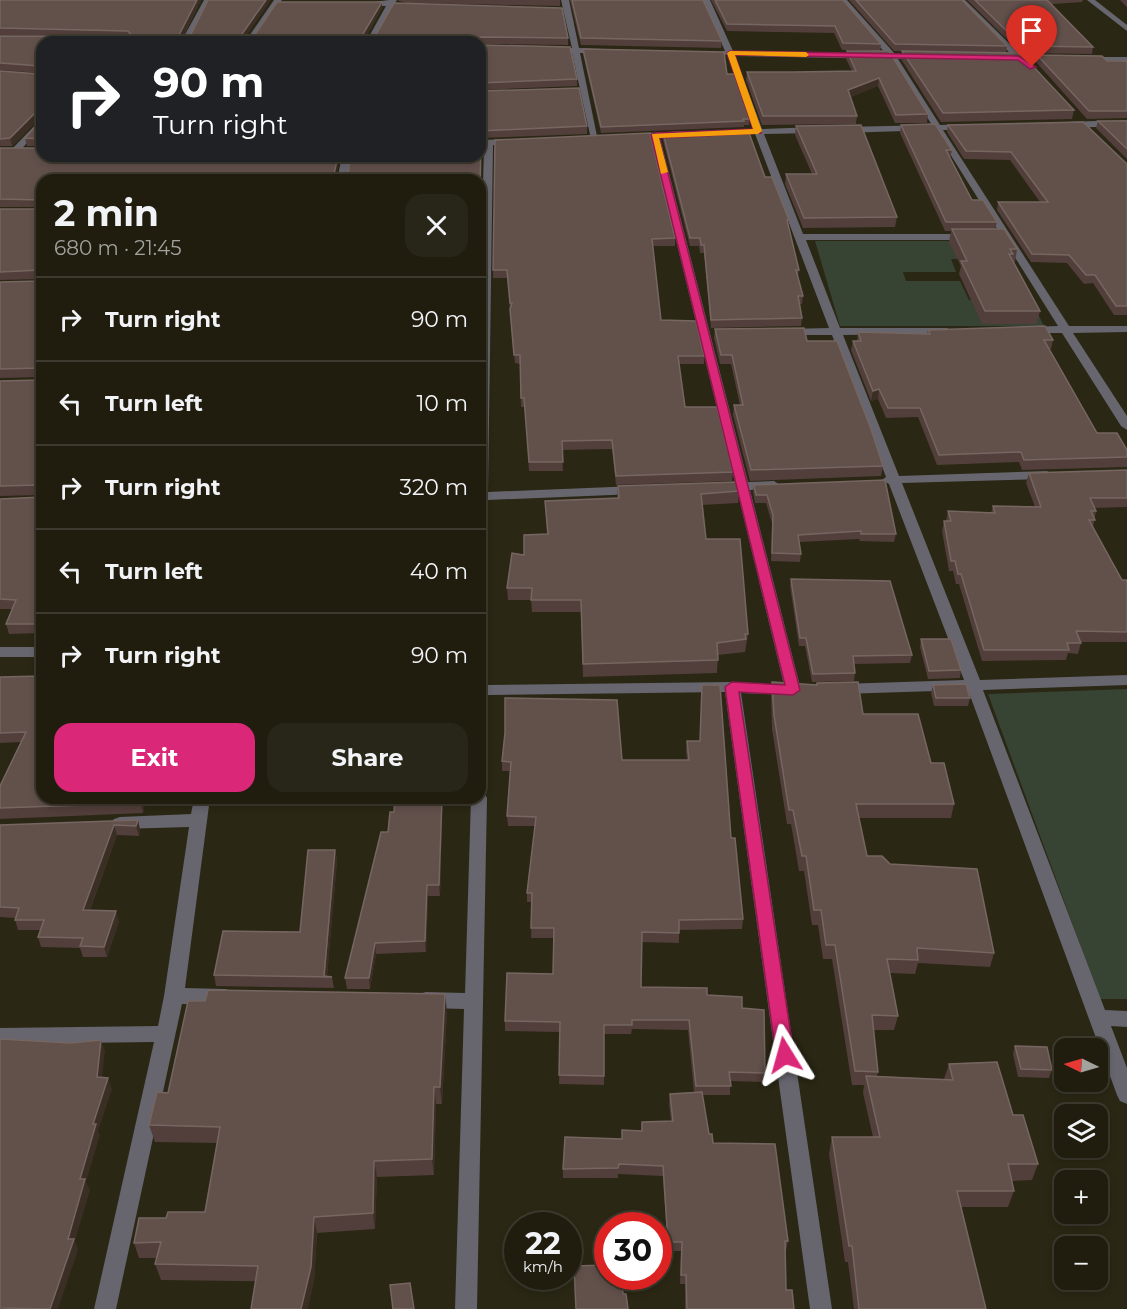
<!DOCTYPE html>
<meta charset="utf-8">
<style>
body{margin:0;font-family:Montserrat,sans-serif;background:#282618;color:#f1f3f6;height:100vh;display:flex;flex-direction:column;font-size:22px;white-space:nowrap}
*{box-sizing:border-box;margin:0}
p{font-size:20px;color:#a2a29e}
.icon{flex:none;width:33px;height:33px;fill:none;stroke:currentColor;stroke-width:2;stroke-linecap:round;stroke-linejoin:round}
.map{position:relative;flex:1;overflow:hidden}
.sheet{position:absolute;left:36px;top:174px;width:450px;height:630px;display:flex;flex-direction:column;background:#201d0f;border-radius:18px;box-shadow:0 3px 9px #0003,0 0 0 2px #3d3b2f}
.sheet>*{flex:none}
.top-card{position:absolute;left:36px;top:36px;width:450px;height:126px;border-radius:18px;box-shadow:0 3px 9px #0003,0 0 0 2px #3d3b2f;background:#202124;color:#fff;overflow:hidden}
.needle{width:39px;rotate:275deg}
.fabs{position:absolute;left:1054px;top:1038px;display:grid;gap:12px}
.fabs a{display:grid;place-items:center;width:54px;height:54px;border-radius:12px;background:#201d0f;box-shadow:0 3px 9px #0003,0 0 0 2px #3d3b2f;font-size:30px}
.speed{position:absolute;left:504px;top:1212px;display:flex;gap:12px;font-size:30px;font-weight:700;text-align:center}
.speed>*{display:grid;place-content:center;width:78px;height:78px;border-radius:50%;background:#201d0f;box-shadow:0 3px 9px #0003,0 0 0 2px #3d3b2f;line-height:1}
.speed small{font-size:15px;font-weight:400}
.speed .limit{border:9px solid #d22;background:#fff;color:#111}
.pin{position:absolute;display:grid;place-items:center;width:51px;height:51px;color:#fff;margin:-62px -26px;border-radius:50% 50% 50% 0;rotate:-45deg;box-shadow:0 0 6px #0007}
.pin .icon{rotate:45deg}
.me{position:absolute;width:66px;margin:-33px;rotate:352deg;stroke-linejoin:round;filter:drop-shadow(0 0 4px #0008)}
.turn{display:flex;align-items:center;gap:21px;height:126px;padding:0 18px;font-size:27px}
.turn .icon{width:78px;height:78px;stroke-width:2.5}
.turn b{display:block;font-size:42px;line-height:51px}
.round{display:grid;place-items:center;flex:none;width:63px;height:63px;border-radius:18px;background:#282618}
.headline{display:flex;align-items:center;justify-content:space-between;height:102px;padding:0 18px}
h1{font-size:36px;font-weight:700;line-height:45px}
.button{display:flex;gap:12px;margin-top:auto;padding:12px 18px}
.button a{flex:1;height:69px;border-radius:18px;background:#db2777;color:#fff;font-size:24px;font-weight:700;line-height:69px;text-align:center}
.button a+a{background:#282618;color:#f1f3f6}
ul{padding:0;list-style:none}
li{display:flex;align-items:center;gap:18px;height:84px;padding:0 18px;border-top:2px solid #3d3b2f}
li div{flex:1}
li b{display:block;font-size:22px}
li em{font-style:normal}
.map>svg:first-child{display:block}
</style>
<div class="map">
<svg width="1127" height="1309" viewBox="0 0 1127 1309">
<rect width="100%" height="100%" fill="#2a2714"/>
<path fill="#374434" d="M815,241h167l8,18h-39l5,13h-53l3,9h54l9,19h62l13,26h-204z
M1127,689v310h-27l-112,-305z"/>
<g fill="none" stroke-linecap="round" stroke-linejoin="round">
<path fill="#67656e" fill-rule="evenodd" d="M204,0h8l-23,42h-8z
M274,0h8l-29,42h-8z
M389,0h8l-2,3 21,5 -4,2 -19,-3 -19,35h-8l20,-36h-24l-4,-2z
M561,0h8l10,48 24,1 4,2 -4,2h-23l18,88 -7,-2 -19,-86 -20,-1 -4,-2 4,-2h20z
M702,0h8l23,51 153,3 -47,-54h8l48,54 29,1 1,2 -4,2h-23l42,66 29,-1 4,3 -4,3h-26l126,196h58v6l-54,1 54,83v14l-6,-4 -59,-93h-34l-6,-3 6,-3 30,-1 -123,-196 -92,3 -4,-3 4,-3 89,-2 -42,-66 -155,-3 27,73 54,-2 4,3 -4,3 -52,1 39,100h167l5,3 -5,3h-164l34,88h107l6,3 -6,3 -104,1 56,141 148,-5 6,4 -6,4 -145,4 78,197 147,-5v10l-144,5 122,320 22,1v16l-16,-1 16,42v36l-7,-3 -3,-6 -149,-405 -127,4 -8,-5 8,-5 123,-4 -75,-196 -7,-4 4,-3 -54,-142h-47l-6,-3 6,-3 44,-1 -74,-194 -9,-2 7,-3 -26,-74 -8,-2 6,-2z
M957,0h8l57,56h34l4,2 -4,2 -34,2 -20,-2v-4h11z
M1087,0h8l32,25v6z
M1083,57h44v4h-44z
M42,118v8l-24,27h-6v-4z
M1127,120v6l-62,2 -4,-3 4,-3z
M684,131l4,3 -1,2 -27,2 88,344 26,-1 6,4 -6,4 -24,1 51,200 -8,5 -52,-2 91,616h-22l-85,-617 -237,3v40l-2,4 -6,1v-438l4,-156h-4v-6l33,-1 4,3 -4,3h-20l-5,347 148,-6 7,4 -7,4 -148,6v185l244,-3 52,3 -47,-195 -20,1 -6,-4 6,-4 18,-1 -84,-344 -21,2 -4,-3 4,-3z
M342,156h10l-5,24h-10z
M0,647h42v10h-42z
M480,792l5,2 2,4 -10,511h-22l9,-300 -38,-1 -7,-2 -3,-6 3,-6 7,-2 39,1 6,-195h9z
M194,798h16l-25,190 40,1 7,2 3,6 -3,6 -7,2 -43,-1 -66,305h-22l60,-267 -154,2v-16l158,-2 6,-30 25,-169 -69,2 -6,-2 -3,-4 3,-4 6,-2 71,-3z"/>
</g>
<path fill="#523e3b" d="M0,0h201l-18,37 71,-1 128,-28 -16,29 9,-1 193,2v7l-88,-1v-2h-438v74l-30,30h-12v-75l40,3 1,-1 -41,-3v-34l73,1 -73,-2z
M398,0h162v6l-154,-3 -7,-2z
M570,0h133l19,41 -1,7 -140,-3z
M711,0h132l38,44 -1,7 -38,-1 -8,-17 -107,-2z
M849,0h113l45,46 -1,7 -112,-2z
M967,0h116l-1,2 -30,2 41,43 -1,7 -71,-1z
M1120,0h7v7z
M480,45l97,34v7l-97,4z
M583,49l144,25 23,45 -1,6h-5v2l-143,6 -18,-79z
M847,51l81,63 -1,9h-32l-17,-37 -28,11 7,19 -1,8 -94,1 -16,-45 1,-8h47l58,-1 -6,-12z
M902,51l172,59 -2,9 -131,3 -40,-63z
M1037,55l70,6h20v57l-40,1 -51,-57z
M480,91l107,35v8l-107,4z
M42,120l295,54h11l133,-34 -1,40h-438v27h-42v-59h42v-2h-15l-2,-8z
M1098,121h29v38l-31,-31z
M901,125l51,25 -2,8 22,42 25,22 -2,7 22,20 -2,13h-1l26,49 -3,13h-55l-23,-50 2,-8 -12,-24 2,-11h-6l-45,-98z
M948,125l179,39v151h-13l-21,-32 -9,1 -17,-21 -36,-1 -34,-52 1,-8h42l-30,-42 -46,-1 -17,-27z
M796,126l101,91 -2,10 -92,1 -18,-44 1,-10h26l-17,-39z
M663,133l102,44 24,43 -1,6 11,44 -1,6 5,20 -1,8h-2l2,14 -1,8 -90,2 -7,-75h-4l-1,-7h-9l-27,-106z
M495,140l180,98v8h-22l8,74 43,36v8h-25l6,43 48,65 -1,9 -116,4 -4,-36 -50,1 1,21h-34l-4,-64h-4l-1,-43 -5,-1 -8,-85h-14z
M42,207v426l-33,1 -3,-10 6,-15h-12v-110l41,-2v-2l-41,1v-115l41,-1 1,-3 -42,1v-96l40,-1 2,-2 -42,1v-71h40z
M715,329l92,12 76,125 -2,10 -131,5 -17,-66 1,-10h6l-9,-41h-11l-6,-26z
M928,330l125,10 -2,9h-2l48,84 30,17v17l-105,3 -3,-8 -82,3 -19,-48 -32,1 -8,-19 -7,2 -20,-51 2,-9h4l1,-9 69,2z
M1127,470v37l-33,1 2,3 -3,16 29,53h5v62h-47l1,1 -3,11 -10,-1 -2,7 -84,1 -23,-77h-3l-3,-13h-4l-7,-40 2,-10h2l2,-10 43,2 2,-7 42,1 -9,-24 3,-10z
M754,485l142,49 -2,8 -34,-1 -1,-2 -60,3 2,12 -1,8 -29,-1 1,-38 -6,-20h-11l-2,-11z
M618,486l121,5 -1,12 -36,2 4,34 42,95 -3,18 -27,3 -1,18 -134,4 -2,-65h-49l-1,-12h-23l-1,-12 17,-33 23,-21 -2,-33 72,-3z
M791,579l121,76 -2,8 -56,1 1,9 -1,8 -42,1 -7,-36h-6l-9,-60z
M921,639l40,31 -1,8 -32,1 -8,-32z
M0,677l146,121 -3,15 -143,6v-33l21,-44 -21,1z
M772,682l45,3v-2l46,31 68,49 23,41 -3,14h-92l8,38 23,8 104,89 -4,14 -72,-4 -3,11 -25,-1 8,43 -4,14h-21l5,42 -1,4 67,3 5,-15 64,51 25,49 -6,16 -20,1 2,10 -6,16h-47l25,102h-132l-6,-47h-3l-16,-108 3,-17h41l-10,-44 1,-8h-12l-20,-126h-9l-5,-34h-6l-8,-54h-5l-8,-47h-4l-15,-95 -1,-33z
M702,685l29,153 12,81 -1,10 -63,1v13l-37,-1 -1,45 66,8 35,13 23,65 -1,9 -34,-1v14h-28l7,39 4,9 75,98 -2,10h-1l1,39 8,19h-109v-25h-5l1,-33h-13l-5,-75 -45,-2v4h-55v-9l58,-30 20,-8 1,-9 29,-1 -2,-18 1,-9 24,-2 -6,-62 -56,-1 -1,5h-27v51l-45,-1 1,-52 -55,-1v-10l48,-47v-36h-22l1,-36h-5v-9l8,-67h-27l-1,-10 3,-45h-8v-10l185,-1 -1,-9 1,-10h13z
M933,685l37,13 -2,8h-34l-3,-13z
M394,812l48,5 -2,79h-12l-2,56 -50,2 -6,35h-23l-2,-11z
M138,820l2,10 -1,6 -22,-1 -27,75 29,11 -12,36h-24l-3,-9 -39,-1 -3,-10 2,-7h-22l-3,-10v-2l-15,-1v-92z
M335,850l2,11 -10,115 5,1 2,11 -118,-2 -2,-11 86,-43z
M447,1011l-5,93h-6l-2,71 -57,2 -2,52 -58,4 -3,49 -153,-2 -6,-16 2,-6h-18l-5,-15 32,-25 39,-6 12,-69 -62,-1 -6,-17 19,-32z
M1015,1046l37,24 -3,8 -31,-1 -5,-23z"/>
<path fill="#3b2e24" d="M197,0h4l-21,42 -2,-5z
M266,0h5l-28,41 -1,-7z
M382,2v6l-18,33 -1,-7z
M879,78l-1,8 -31,13 1,-9z
M40,108l2,8 -30,30 -2,-8z
M338,156h2l-4,24 -2,-6z
M879,389l-1,10 -7,2 2,-10z
M142,798h4l-3,15 -2,-10z
M442,798h2l-2,19 -2,79 -1,-11z
M138,820l2,10 -1,6 -3,-10z
M114,825l3,10 -31,85 -3,-10z
M335,850l2,11 -10,116h-2z
M427,885l1,11 -2,56 -1,-11z
M116,911l3,10 -12,36 -3,-10z
M375,943l1,11 -6,35 -1,-11z
M445,994l2,17 -5,93 -2,-17z
M101,1040l4,11 -4,37 -4,-11z
M108,1078l4,11 -14,42 2,4 -14,47 4,8 -15,51 3,9 -20,59h-8l18,-70 12,-60 13,-55z
M434,1087l2,17 -2,71 -2,-16z
M374,1161l3,16 -2,52 -2,-16z
M314,1217l3,16 -3,49 -6,27h-7z"/>
<path fill="#62504b" stroke="#766661" stroke-width="1.5" d="M0,0h197l-19,37 12,-1 18,-36h58l-24,34 1,3 11,-1 23,-34h105l-19,32 2,4 10,-2 19,-33 168,5 6,30 -88,-1 -2,5h-436v25l-1,-1 -41,-3v-27l133,1 -5,-6 -128,-3z
M572,0h131l19,41 -141,-3z
M715,0h128l38,44 -38,-1 -8,-17 -108,-2z
M856,0h106l45,46 -112,-2z
M975,0h72l46,47 -71,-1z
M480,45l90,2 7,32 -97,4z
M583,49l141,3 3,22h7l16,45h-7l1,2 -143,6z
M847,51h42l39,63 -32,1 -17,-37 -31,12 9,26h-94l-16,-44h47l62,-1z
M902,51l115,2 13,10 44,47 -131,3z
M1037,55l65,1 5,5h20v50h-38z
M42,70v40l-2,-2 -30,30 -10,1v-68l40,3z
M579,88l8,38 -107,5v-40z
M42,120v36h296l-4,18h14l3,-18h129v-16h1l-1,54v-14h-438v22v-2l-42,-1v-51h42v-9l-17,-1z
M1098,121h29v28z
M1083,122l44,42v142h-11l-21,-31h-9l-17,-20 -37,-1 -34,-52h50l-37,-50 -45,-1 -18,-26z
M935,124l17,26h-6l26,50h11l14,22h-51l-45,-97z
M861,125l36,92 -93,1 -18,-44h31l-21,-48z
M748,130l17,47h7l17,43h-2l12,50h-3l7,26h-5l4,22 -91,2 -7,-75h-3l-1,-7h-10l-27,-105z
M650,133l25,105 -23,1 9,81 35,1 8,35h-26l7,51h32l16,65 -117,4 -4,-36 -50,1 1,21h-34l-5,-64h-3l-1,-43h-6l-4,-46 2,-6h-2l-3,-33h-14l2,-130z
M42,207v71l-2,-8 -40,2v-63h40z
M952,229h52l13,20h-7l3,5h-4l31,57h-55l-24,-50h6z
M42,279v91l-2,-2 -40,1v-87l40,-1z
M1045,326l8,14h-9l53,93h20l10,17v7l-103,3 -3,-8 -82,3 -19,-47h-32l-9,-19 -6,2 -20,-50h8l-3,-9 72,2 -2,-4z
M804,328l3,13h30l34,88 12,37 -132,4 -17,-65h9l-11,-50h-11l-6,-26z
M42,370v254h-36l10,-24 -16,-1v-100l41,-2 1,-9 -3,-3 -39,1v-105l41,-1z
M1127,470v28h-37l6,13h-5l4,9h-6l33,60h5v52l-51,-1 5,12h-14l2,7h-85l-23,-76h-3l-3,-13h-4l-7,-40h7l-3,-10 47,2 -2,-7 48,1 -12,-34z
M885,480l11,54h-35v-3l-63,4 3,19 -29,-1 1,-38 -6,-20h-11l-2,-10z
M736,482l3,9 -38,3 5,45h34l8,95h-3l1,5 -29,4 1,17 -135,4 -2,-64h-50l1,-12h-25l5,-35 12,2v-20l24,-1 -3,-33 74,-3 -1,-12z
M791,579l99,2 22,74 -59,1 2,17 -42,1 -7,-36h-6z
M921,639h30l10,31 -32,1z
M42,676v122h100l-1,5 -141,5v-22l26,-54 -26,1v-56z
M772,682l45,3v-2l41,-1 5,32h55l13,49h13l10,41h-98l11,52h15l8,8 87,5 17,84 -77,-5 1,12 -31,-1 11,57 -26,-1 6,57 -23,-1 -20,-126h-9l-5,-35h-7l-8,-54h-4l-9,-46h-4l-15,-95z
M966,684l4,14h-34l-3,-13z
M702,685h18l11,153h4l8,81 -64,1v13l-37,-1 -1,55 66,1v7l35,2v11l22,2 1,63 -36,-1 2,14h-35l-7,-66h-57v5h-28v51l-45,-1 1,-53 -55,-1 2,-48 46,1 1,-46h-23l1,-35h-5l9,-76 -29,-1 4,-54 -9,-1 3,-28v-35l112,2 5,60h67l-2,-19h13z
M395,798h47l-3,87h-12l-2,56 -50,2 -6,35h-24l36,-146h7l2,-20h4z
M138,820l-2,6 -22,-1 -31,85 33,1 -12,36 -24,-1 3,-8 -45,-1 6,-17h-29l4,-12 -19,-1v-82z
M308,850h27l-11,126 8,1 -118,-2 9,-44 77,1z
M208,990l237,4 -5,93h-6l-2,72 -58,2 -1,52 -59,4 -3,50 -10,42h-50l7,-43 -103,-2 6,-22 -27,1 5,-25h27l2,-6h37l15,-85 -71,-2 8,-33 11,1 20,-92h17z
M0,1039l70,4 31,-3 -4,37 11,1 -15,46h3l-16,55h5l-17,60h6l-24,70 -50,-1z
M1015,1046l32,1 5,23 -31,-1z
M997,1062l16,53h10l15,49h-30l6,27h-57l29,118h-127l-7,-63h-3l-17,-109h48l-14,-61 87,4 -4,-16z
M702,1092l7,42h3l1,9 62,1 13,97h-3l1,49h6l2,19h-107l-1,-34h-5l1,-33h-14l-5,-76 -44,-2 -1,4 -55,1 2,-32 57,2v-9l20,1v-9l31,-1 -3,-27z
M608,1265v11h14l1,18h3l2,15h-52l-2,-43z
M410,1283l4,26h-21l-3,-24z"/>
<path fill="#db2777" stroke="#8e194d" stroke-width="1.5" d="M730,51l289,5 17,11 -6,2 -12,-9 -283,-5 26,78 -102,5 141,552 -7,5 -54,-3 55,363 -3,6 -6,2 -7,-2 -2,-6 -51,-368 7,-5 53,3 -134,-550 4,-2 98,-4 -26,-76z"/>
<path fill="#f59e0b" d="M730,51l76,1 3,3 -3,2 -71,-2 27,76 -4,3 -99,4 9,34 -7,2 -9,-40 101,-5 -26,-76z"/>
</svg>
<div class="fabs">
<a><svg class="needle" viewBox="-14 -14 28 28"><path d="M0-13l5 13h-10z" fill="#e53935"/><path d="M0 13l5-13h-10z" fill="#a2a29e"/></svg></a>
<a><svg class="icon" aria-label="layers" viewBox="0 0 24 24"><path d="M12 4l9 5-9 5-9-5zM3 14l9 5 9-5"/></svg></a>
<a>+</a>
<a>−</a>
</div>
<div class="speed"><div>22<small>km/h</small></div><div class="limit">30</div></div>
<div class="pin" style="left:1032px;top:67px;background:#d93025"><svg class="icon" aria-label="arrive" viewBox="0 0 24 24"><path d="M6 21V4h12l-3 4 3 4H6"/></svg></div>
<svg class="me" style="left:785px;top:1055px" viewBox="-20 -20 40 40"><path d="M0-17L14 15 0 8-14 15z" fill="#db2777" stroke="#fff" stroke-width="4"/></svg>
<div class="top-card">
<div class="turn"><svg class="icon" aria-label="right" viewBox="0 0 24 24"><path d="M7 20v-9h11M14 6l5 5-5 5"/></svg><div><b>90 m</b>Turn right</div></div>
</div>
<section class="sheet">
<div class="headline"><div><h1>2 min</h1><p>680 m · 21:45</p></div><a class="round"><svg class="icon" aria-label="close" viewBox="0 0 24 24"><path d="M6 6l12 12M18 6L6 18"/></svg></a></div>
<ul>
<li><svg class="icon" aria-label="right" viewBox="0 0 24 24"><path d="M7 20v-9h11M14 6l5 5-5 5"/></svg><div><b>Turn right</b></div><em>90 m</em></li>
<li><svg class="icon" aria-label="left" viewBox="0 0 24 24"><path d="M17 20v-9H6M10 6l-5 5 5 5"/></svg><div><b>Turn left</b></div><em>10 m</em></li>
<li><svg class="icon" aria-label="right" viewBox="0 0 24 24"><path d="M7 20v-9h11M14 6l5 5-5 5"/></svg><div><b>Turn right</b></div><em>320 m</em></li>
<li><svg class="icon" aria-label="left" viewBox="0 0 24 24"><path d="M17 20v-9H6M10 6l-5 5 5 5"/></svg><div><b>Turn left</b></div><em>40 m</em></li>
<li><svg class="icon" aria-label="right" viewBox="0 0 24 24"><path d="M7 20v-9h11M14 6l5 5-5 5"/></svg><div><b>Turn right</b></div><em>90 m</em></li>
</ul>
<div class="button"><a>Exit</a><a>Share</a></div>
</section>
</div>
